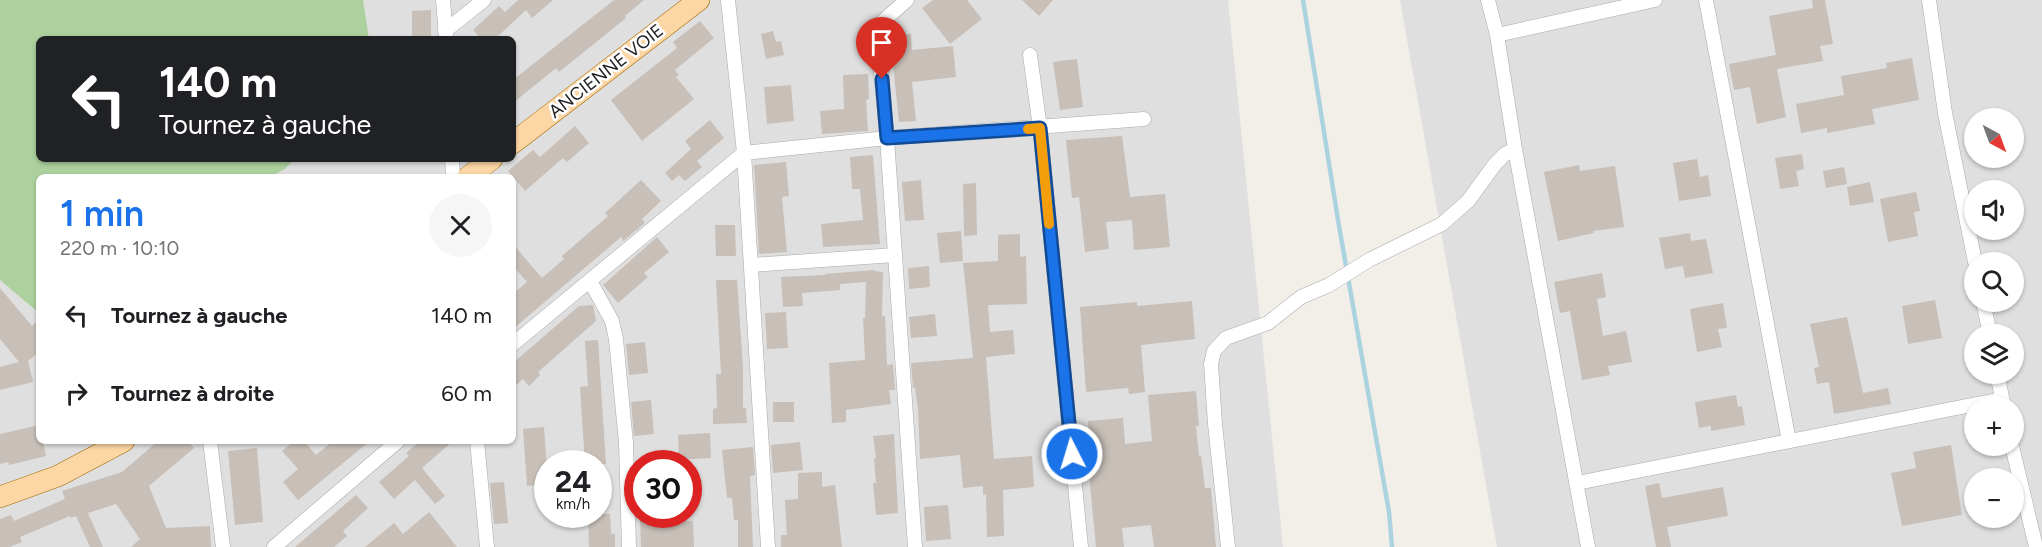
<!DOCTYPE html>
<html lang="fr">
<meta charset="utf-8">
<style>
body{margin:0;font-family:Figtree,sans-serif;background:#f6f6f6;color:#202124;height:100vh;display:flex;flex-direction:column;font-size:22px;white-space:nowrap}
*{box-sizing:border-box;margin:0}
p{font-size:20px;color:#757577}
.icon{flex:none;width:33px;height:33px;fill:none;stroke:currentColor;stroke-width:2;stroke-linecap:round;stroke-linejoin:round}
.map{position:relative;flex:1;overflow:hidden}
.panel{position:absolute;left:36px;top:174px;width:480px;height:270px;display:flex;flex-direction:column;background:#fff;border-radius:9px;box-shadow:0 2px 4px #0004}
.panel>*{flex:none}
.guide{position:absolute;left:36px;top:36px;width:480px;height:126px;border-radius:9px;box-shadow:0 2px 4px #0004;background:#202124;color:#fff;overflow:hidden}
.needle{width:39px;rotate:139deg}
.tools{position:absolute;left:1964px;top:108px;display:grid;gap:12px}
.tools a{display:grid;place-items:center;width:60px;height:60px;border-radius:50%;background:#fff;box-shadow:0 2px 4px #0004;font-size:30px}
.speed{position:absolute;left:534px;top:450px;display:flex;gap:12px;font-size:30px;font-weight:700;text-align:center}
.speed>*{display:grid;place-content:center;width:78px;height:78px;border-radius:50%;background:#fff;box-shadow:0 2px 4px #0004;line-height:1}
.speed small{font-size:15px;font-weight:400}
.speed .limit{border:9px solid #d22;background:#fff;color:#111}
.pin{position:absolute;display:grid;place-items:center;width:51px;height:51px;color:#fff;margin:-62px -26px;border-radius:50% 50% 50% 0;rotate:-45deg;box-shadow:0 0 6px #0007}
.pin .icon{rotate:45deg}
.me{position:absolute;width:66px;margin:-33px;rotate:355deg;stroke-linejoin:round;filter:drop-shadow(0 0 4px #0008)}
.turn{display:flex;align-items:center;gap:21px;height:126px;padding:0 24px;font-size:27px}
.turn .icon{width:78px;height:78px;stroke-width:2.5}
.turn b{display:block;font-size:42px;line-height:51px}
.round{display:grid;place-items:center;flex:none;width:63px;height:63px;border-radius:32px;background:#f6f6f6}
.headline{display:flex;align-items:center;justify-content:space-between;height:102px;padding:0 24px}
h1{font-size:36px;font-weight:600;line-height:45px;color:#1a73e8}
ul{padding:0;list-style:none}
li{display:flex;align-items:center;gap:18px;height:78px;padding:0 24px}
li div{flex:1}
li b{display:block;font-size:22px}
li em{font-style:normal}
.map>svg:first-child{display:block}
</style>
<div class="map">
<svg width="2042" height="547" viewBox="0 0 2042 547">
<rect width="100%" height="100%" fill="#f2efe9"/>
<path fill="#e0dfdf" fill-rule="evenodd" d="M0,0h1228l55,547h-1283zM39,39h474v120h-474zM39,177h474v264h-474zM548,464h50v50h-50zM638,464h50v50h-50z
M1400,0h642v547h-545zM1974,118h39v40h-39zM1974,190h39v40h-39zM1974,262h39v40h-39zM1974,334h39v40h-39zM1974,406h39v40h-39zM1974,478h39v40h-39z"/>
<path fill="#add19e" d="M0,0h363l6,39h-330v120h255l-9,10 -15,8h-231v136l-39,-33z"/>
<g fill="none" stroke-linecap="round" stroke-linejoin="round">
<path stroke="#aad3df" stroke-width="4.5" d="M1303,0l35,220 51,292 3,35"/>
</g>
<path fill="#c7bfb8" d="M518,0h35l-21,18 -6,-8 -31,29h-14l-8,-9 26,-24 6,6z
M614,0h30l-19,16 1,2 -67,54 -3,-4 -43,35v-23z
M933,0h34l15,19 -32,25 -28,-36z
M1022,0h31l-14,16z
M1812,0h13l8,44 -13,2 3,15 -46,8 9,48 -29,7 -7,-37 -16,3 -5,-26 47,-9 -7,-39 44,-8z
M431,10v29h-19v-28z
M700,21l14,17 -39,32 4,5 -3,2 18,22 -52,42 -31,-41 66,-52 -4,-6z
M773,31l3,11 5,-1 3,14 -18,4 -5,-25z
M911,34l1,16 41,-4 3,31 -44,5 4,39 -17,1 -9,-87z
M1912,58l7,42 -47,9 3,15 -48,9v-5l-26,5 -5,-29 48,-9 -3,-19 46,-8 -1,-5z
M1077,59l6,48 -23,3 -7,-48z
M868,74l1,25 -3,1 2,31 -46,3 -2,-23 24,-2 -1,-34z
M791,85l3,36 -27,3 -3,-37z
M710,120l14,18 -27,23 5,6 -17,14 -6,-6 -7,6 -7,-8 26,-24 -6,-8z
M575,126l14,17 -22,19 -4,-4 -38,33 -17,-20 25,-21 7,7z
M1122,136l8,61 35,-3 5,53 -36,3 -2,-30 -26,2 3,27 -24,3 -6,-55 -7,1 -6,-58z
M1802,154l2,15 -8,2 3,15 -19,3 -5,-31z
M873,155l7,89 -57,3 -2,-23 42,-4 -3,-31h-8l-2,-32z
M1697,159l3,18 8,-2 3,21 -32,5 -6,-38z
M786,162l3,34 -7,1 5,55 -28,2 -5,-89z
M1579,165l1,6 35,-5 9,61 -31,4 1,2 -36,8 -14,-69z
M1844,167l3,17 -21,4 -3,-17z
M641,180l20,21 -19,18 3,4 -22,18 -2,-4 -108,92v-35l14,-12 -14,-16v-22l29,34 22,-19 -2,-3 46,-40 -3,-3z
M921,180l3,40 -19,1 -3,-39z
M1870,182l4,20 -24,4 -3,-19z
M976,183l1,52 -13,1 -1,-52z
M1916,192l4,19 -6,1 4,24 -30,6 -8,-43z
M715,225h20l1,31h-20z
M961,231l2,30 -23,2 -3,-30z
M1690,233l1,8 15,-2 7,34 -28,5 -2,-12 -18,3 -6,-31z
M1020,234v23l6,-1 1,48 -39,1 2,27 23,-2 2,24 -29,3 8,102 38,-3 2,31 -31,3 1,46 -17,1 -1,-43 -3,1v-9l-20,2 -3,-33 -40,4 -2,-51 -3,-20h-2l-2,-25 62,-5 -10,-95 35,-2v-26z
M657,237l12,15 -25,21 4,4 -30,26 -15,-18z
M929,266l1,21 -21,2 -1,-21z
M874,270v1l9,1 -1,44h3l2,49 6,-1 2,26h-6l2,14 -45,6v12l-14,1 -3,-60 36,-3 -2,-42h2l1,-36 -26,2v6l-38,3 1,13 -20,1 -2,-30 44,-2v-1z
M1602,273l4,24 -9,2 6,37 23,-5 6,31 -24,4 2,9 -28,5 -12,-69 -10,2 -6,-31z
M716,280h21l6,87v41h3l1,15 -34,1v-15l4,-1 -1,-34h5z
M0,288l32,38 7,-6v32l-11,9 5,21 -33,8v-23l19,-5 -19,-23z
M1935,300l7,38 -34,6 -6,-38z
M1192,301l3,38 -54,6 4,47 -16,2 -1,-6 -42,4 -6,-85 57,-5v4z
M1723,303l4,25 -9,1 4,18 -25,5 -7,-43z
M593,305l3,16 -58,51 2,3 -11,11 -6,-7 -10,9v-25l66,-57z
M786,312l2,36 -21,1 -2,-36z
M935,314l2,22 -26,2 -2,-21z
M1847,317l16,76 25,-5 3,16 -57,10 -5,-32 -12,2 -3,-16 5,-1 -9,-43z
M598,340l8,124h-21l-5,-77 8,-1 -3,-45z
M645,342l3,31 -19,2 -3,-31z
M1196,391l3,35h-3l3,30h2l4,32h6l5,59h-62l-3,-22 -29,3 2,19h-28l-9,-93 3,-1 -2,-32 35,-3 2,26 27,-3 -4,-46z
M1736,395l2,12 4,-1 3,19 -34,6v-5l-12,2 -4,-26z
M651,400l3,34 -20,2 -3,-34z
M773,402h21v20h-21z
M39,425v16h4l3,15 -37,9 -1,-3 -8,2v-30z
M544,427l4,57 -21,2 -4,-57z
M710,433l1,25 -32,2 -1,-25z
M894,434l4,79 -22,2 -3,-32h3l-2,-25h2l-3,-22z
M158,441h30l6,7 -45,38 17,42 44,-2 1,21h-80l9,-8 -24,-35 -28,9 15,34h-13l-14,-31 -5,2 -1,-2 -50,21 2,5 -12,5h-10v-28l11,-4 3,6 51,-22 -3,-8 60,-19z
M294,441h10l12,14 17,-14h37l-72,59 -15,-18 15,-13 -16,-18z
M420,441h33l-31,27 23,28 -10,8 -20,-24 -21,19 -15,-17 30,-26 -3,-3z
M800,442l3,28 -30,3 -2,-28z
M1951,445l11,70 -60,11 -11,-53 25,-5 -3,-16z
M753,447l2,28 -5,1 3,71h-15v-27h-4l-2,-22h-5l-5,-48z
M257,448l6,74 -28,3 -7,-74z
M822,472v15l13,-2 7,62h-61v-12h6l-2,-35 13,-1v-26z
M504,482l4,41 -14,1 -4,-41z
M1659,483l3,15 61,-11 5,29 -61,11 4,20h-15l-11,-61z
M356,495l12,13 -25,23 4,5 -13,11h-39z
M948,505l3,34 -25,2 -2,-34z
M429,512l28,35h-92l29,-24 9,11z
M588,514h22l1,20h4v13h-26z
M640,514h17v9l36,-2 1,26h-53z"/>
<g fill="none" stroke-linecap="round" stroke-linejoin="round">
<g stroke="#a9a9a9" stroke-width="15">
<path id="street" d="M443,0l3,37
M728,0l16,153 24,394
M907,0l-24,21 -5,19 9,98 28,409
M1488,0l9,35 18,114 73,398
M1706,0l83,441
M1929,0l16,113 30,149
M445,31l39,-31
M1497,35l158,-35
M1030,55l10,73 41,419
M452,159l1,18
M751,265l144,-10
M590,281l22,40 4,18 10,104 3,104
M1983,302l7,32
M513,344l231,-191 143,-15 257,-19
M1997,374l7,32
M210,441l13,106
M477,441l10,106
M2012,446l24,101
M1577,483l425,-84
M274,547l124,-106
M1228,547l-13,-123 -4,-60 3,-13 12,-13 42,-15 33,-26 28,-12 40,-25 73,-36 26,-23 27,-37 10,-10 10,-5"/>
</g>
<g stroke="#a06b00" stroke-width="22">
<path id="primary" d="M513,143l186,-143
M468,177l24,-18
M0,497l58,-21 66,-35"/>
</g>
<use href="#street" stroke="#fff" stroke-width="14"/>
<use href="#primary" stroke="#fcd6a4" stroke-width="21"/>
</g>
<g fill="none" stroke-linecap="round" stroke-linejoin="round">
<g stroke="#114b97" stroke-width="15">
<path id="route" d="M882,79l5,59 153,-10 32,326"/>
</g>
<use href="#route" stroke="#1a73e8" stroke-width="10"/>
<path stroke="#f59e0b" stroke-width="10" d="M1028,129l12,-1 9,96"/>
</g>
<g text-anchor="middle" dominant-baseline="central" stroke-width="5" stroke-linejoin="round" paint-order="stroke">
<g font-size="18" fill="#222" stroke="#fff">
<text transform="translate(606 71) rotate(-38)">ANCIENNE VOIE</text>
</g>
</g>
</svg>
<div class="tools">
<a><svg class="needle" viewBox="-14 -14 28 28"><path d="M0-13l5 13h-10z" fill="#e53935"/><path d="M0 13l5-13h-10z" fill="#757577"/></svg></a>
<a><svg class="icon" aria-label="sound" viewBox="0 0 24 24"><path d="M4 9h4l5-4v14l-5-4H4zM17 9q2 3 0 6"/></svg></a>
<a><svg class="icon" aria-label="search" viewBox="0 0 24 24"><circle cx="10" cy="10" r="6"/><path d="M15 15l6 6"/></svg></a>
<a><svg class="icon" aria-label="layers" viewBox="0 0 24 24"><path d="M12 4l9 5-9 5-9-5zM3 14l9 5 9-5"/></svg></a>
<a>+</a>
<a>−</a>
</div>
<div class="speed"><div>24<small>km/h</small></div><div class="limit">30</div></div>
<div class="pin" style="left:882px;top:79px;background:#d93025"><svg class="icon" aria-label="arrive" viewBox="0 0 24 24"><path d="M6 21V4h12l-3 4 3 4H6"/></svg></div>
<svg class="me" style="left:1072px;top:454px" viewBox="-20 -20 40 40"><circle r="17" fill="#1a73e8" stroke="#fff" stroke-width="3"/><path d="M0-11L8 9 0 5-8 9z" fill="#fff"/></svg>
<div class="guide">
<div class="turn"><svg class="icon" aria-label="left" viewBox="0 0 24 24"><path d="M17 20v-9H6M10 6l-5 5 5 5"/></svg><div><b>140 m</b>Tournez à gauche</div></div>
</div>
<section class="panel">
<div class="headline"><div><h1>1 min</h1><p>220 m · 10:10</p></div><a class="round"><svg class="icon" aria-label="close" viewBox="0 0 24 24"><path d="M6 6l12 12M18 6L6 18"/></svg></a></div>
<ul>
<li><svg class="icon" aria-label="left" viewBox="0 0 24 24"><path d="M17 20v-9H6M10 6l-5 5 5 5"/></svg><div><b>Tournez à gauche</b></div><em>140 m</em></li>
<li><svg class="icon" aria-label="right" viewBox="0 0 24 24"><path d="M7 20v-9h11M14 6l5 5-5 5"/></svg><div><b>Tournez à droite</b></div><em>60 m</em></li>
</ul>
</section>
</div>
